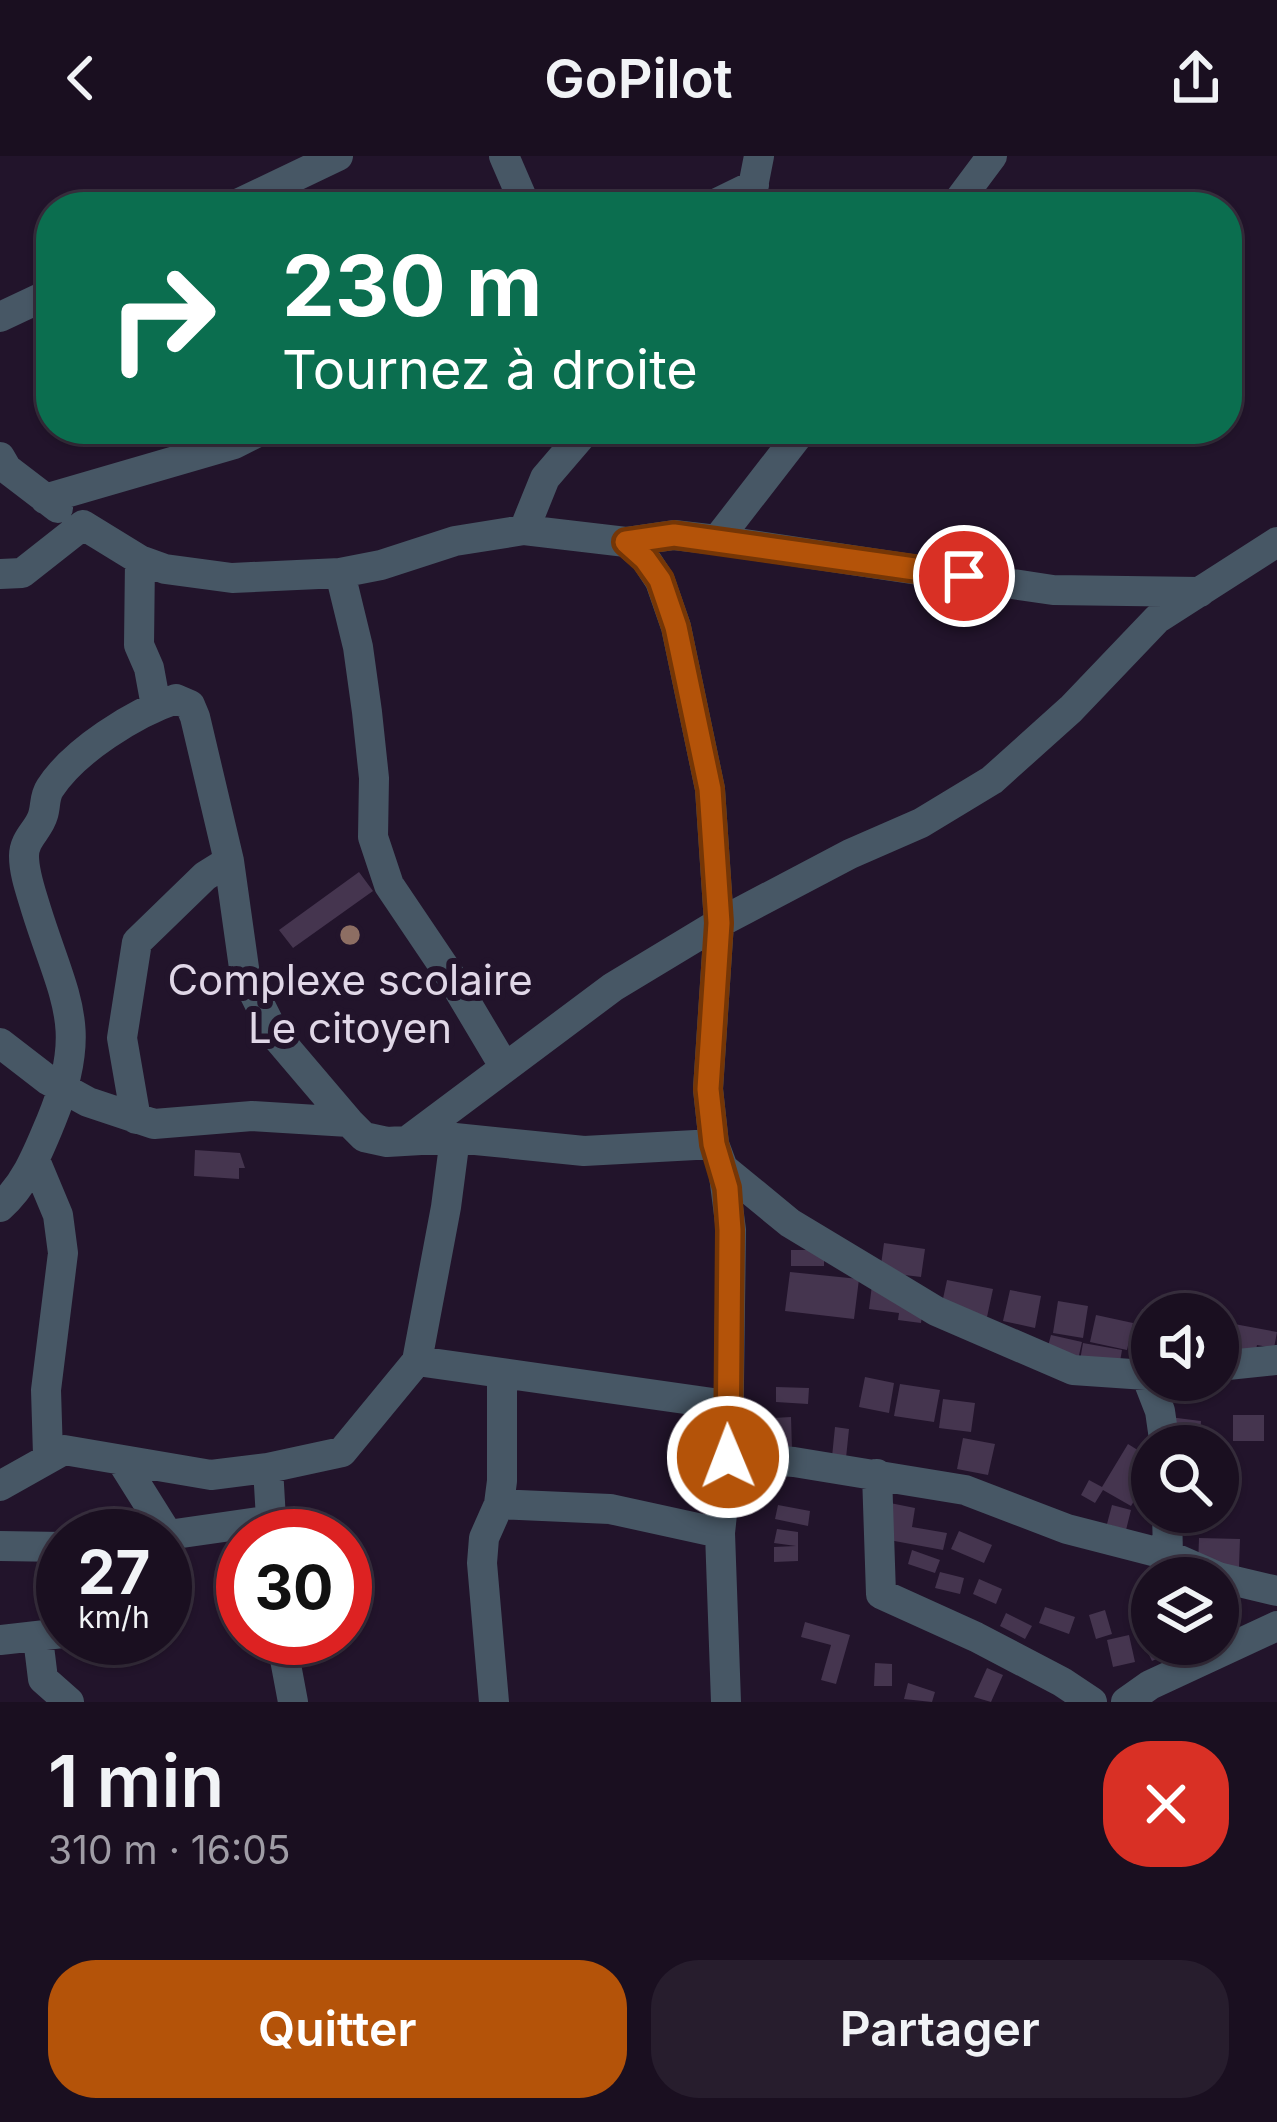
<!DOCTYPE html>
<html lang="fr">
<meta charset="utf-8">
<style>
body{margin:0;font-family:Inter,sans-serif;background:#271d2d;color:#f1f3f6;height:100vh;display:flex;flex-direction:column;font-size:45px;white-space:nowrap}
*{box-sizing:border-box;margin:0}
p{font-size:39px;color:#9f9ca5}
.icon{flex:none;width:66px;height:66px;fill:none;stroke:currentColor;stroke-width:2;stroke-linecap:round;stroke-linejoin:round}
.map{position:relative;height:1546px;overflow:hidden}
.sheet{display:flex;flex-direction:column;background:#1a0f20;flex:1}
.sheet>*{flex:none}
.top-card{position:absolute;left:36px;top:36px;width:1206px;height:252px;border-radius:48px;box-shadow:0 3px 9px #0004,0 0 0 3px #382f3e;background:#0b6e4f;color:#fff;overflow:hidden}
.fabs{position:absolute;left:1131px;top:1137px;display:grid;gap:24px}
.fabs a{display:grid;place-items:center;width:108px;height:108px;border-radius:50%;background:#1a0f20;box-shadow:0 3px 9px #0004,0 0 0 3px #382f3e;font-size:60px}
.speed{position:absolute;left:36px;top:1353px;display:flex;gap:24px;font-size:60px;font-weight:700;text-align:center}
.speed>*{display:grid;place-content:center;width:156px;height:156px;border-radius:50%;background:#1a0f20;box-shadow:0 3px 9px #0004,0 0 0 3px #382f3e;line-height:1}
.speed small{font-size:30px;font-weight:400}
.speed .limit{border:18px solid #d22;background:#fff;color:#111}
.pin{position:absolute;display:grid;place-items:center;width:102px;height:102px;color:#fff;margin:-51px;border:6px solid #fff;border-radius:50%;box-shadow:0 3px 12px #0007}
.me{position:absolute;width:132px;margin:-66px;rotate:359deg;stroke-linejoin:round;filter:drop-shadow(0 0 9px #0008)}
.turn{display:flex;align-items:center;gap:42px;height:252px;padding:0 48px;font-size:54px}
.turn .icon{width:156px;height:156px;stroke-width:2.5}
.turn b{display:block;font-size:84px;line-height:102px}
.round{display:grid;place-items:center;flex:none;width:126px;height:126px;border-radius:48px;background:#271d2d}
.summary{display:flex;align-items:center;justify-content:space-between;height:204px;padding:0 48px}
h1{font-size:72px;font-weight:600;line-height:90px}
.primary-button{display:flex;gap:24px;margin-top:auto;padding:24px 48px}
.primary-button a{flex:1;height:138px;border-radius:48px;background:#b45309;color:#fff;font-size:48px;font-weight:600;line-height:138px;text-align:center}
.primary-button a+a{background:#271d2d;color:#f1f3f6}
header{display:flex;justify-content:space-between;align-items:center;height:156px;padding:0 48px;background:#1a0f20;font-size:54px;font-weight:600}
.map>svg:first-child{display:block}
</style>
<header><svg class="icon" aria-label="back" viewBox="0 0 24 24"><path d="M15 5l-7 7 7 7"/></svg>GoPilot<svg class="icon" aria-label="share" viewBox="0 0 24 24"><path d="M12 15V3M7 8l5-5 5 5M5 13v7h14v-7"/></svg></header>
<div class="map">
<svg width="1277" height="1546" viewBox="0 0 1277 1546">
<rect width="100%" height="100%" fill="#22142b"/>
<path fill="#45354f" d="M359,716l14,19 -80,57 -14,-18z
M195,994l45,3 5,15h-6v11l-45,-3z
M884,1087l41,6 -4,28 -41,-5z
M791,1094h33v16h-33z
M790,1116l69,7 -5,40 -69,-8z
M947,1124l46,9 -6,28 -46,-9z
M872,1129l53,6 -4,32 -23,-3 1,-7 -30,-4z
M1010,1134l31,6 -6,32 -32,-7z
M1058,1145l30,5 -5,32 -30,-5z
M1142,1153l10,2v46l-19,-4z
M1096,1159l37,8 -6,27 -37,-8z
M1218,1165l59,11 -3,16 -17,-3 -3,15 -36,-6z
M1051,1179l31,7 -7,31 -28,-23z
M1083,1187l39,7 -5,29 -39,-7z
M865,1221l29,6 -5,30 -30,-6z
M900,1228l40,6 -6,32 -40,-6z
M776,1231l33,1 -1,16 -32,-2z
M943,1243l32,4 -4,29 -32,-4z
M1233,1259h31v26h-31z
M791,1261l1,33 -18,1 -1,-33z
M1169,1261l32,4 -2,25h-32z
M835,1271l14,2 -3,29 -14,-1z
M963,1282l32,6 -7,31 -31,-6z
M1128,1288l24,15v12l-21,35 -28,-16 -8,13 -14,-8 8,-15 13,7z
M880,1345l35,7 -3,19 35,6 -4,17 -70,-13z
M778,1349l32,6 -2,15 -33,-7z
M1112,1349l19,5 -5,20 -19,-6z
M777,1373l21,3v29l-24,1v-15l22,-1 -22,-3z
M959,1375l33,14 -8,18 -33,-14z
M1199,1382l41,1 -1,28 -41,-1z
M912,1394l28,10 -5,13 -27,-9z
M940,1416l24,6 -4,16 -25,-6z
M979,1423l23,10 -6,15 -23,-10z
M1045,1451l30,10 -6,17 -30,-11z
M1105,1454l7,24 -16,5 -7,-24z
M1006,1457l26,13 -7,13 -25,-13z
M805,1466l45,13 -14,49 -15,-4 10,-35 -30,-8z
M1152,1469v19h17l3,8 -20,9 -14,-29z
M1129,1479l6,27 -22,5 -6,-27z
M875,1507l17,1v22h-18z
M987,1512l16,7 -12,27 -17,-5z
M908,1527l27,9 -3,10 -28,-3z"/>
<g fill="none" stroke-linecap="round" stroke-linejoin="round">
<path stroke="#475765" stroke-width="30" d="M504,0l22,51
M231,51l107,-51
M709,51l45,-22
M749,51l10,-51
M954,51l38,-51
M0,161l51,-24
M0,301l7,12 51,39
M45,343l189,-55 30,-15
M524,374l21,-52 42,-49
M717,384l86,-111
M626,386l19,16 15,23 16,46 34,162 9,134 -11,166 6,55 9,24 8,62 -3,227 -8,76 6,169
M140,404l-1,85 10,23 7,38
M340,417l18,74 9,65 7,66 -1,59 16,48 62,92 53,89
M0,418l22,-1 61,-48 57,35 25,9 67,9 108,-5 41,-8 74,-24 69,-11 102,12 48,-7 43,5 336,50 147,2
M0,887l48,37 40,22 66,22 98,-8 97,6 15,15 23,5 68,-4 129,13 130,-7
M136,963l-14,-81 15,-96 68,-66 24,-15
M407,985l206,-154 106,-64 131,-69 71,-31 71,-43 79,-71 86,-90 120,-77
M35,1004l23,55 5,38 -17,137 2,65
M723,1012l67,55 146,88 137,59 73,5 14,36 5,35
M0,1051c26,-23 38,-55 51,-86 39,-94 13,-122 -15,-212 -5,-17 -12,-35 -12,-53 0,-18 15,-26 19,-41 3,-9 1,-18 7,-27 24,-37 84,-75 126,-89l14,6 5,12 34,144 16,114 30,60 74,87
M417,1205l310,44
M1218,1210l59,-6
M728,1301l66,5 171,28 102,39 101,26 50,22 59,14
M121,1304l47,75
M877,1318l4,120 95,43 86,45 30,20
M0,1330l64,-36 147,25 57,-7
M499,1348l111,5 110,24
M1167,1356l1,43
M161,1380l111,-16
M272,1380l-4,-68 74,-16 75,-91 29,-154 9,-69
M0,1390l63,1
M38,1482l5,41 26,23
M281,1482l12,64
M0,1484l63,-7
M494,1546l-12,-139 2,-25 15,-34 3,-23v-108
M1126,1546l24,-17 127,-59"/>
</g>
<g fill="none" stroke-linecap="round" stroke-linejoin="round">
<g stroke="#753606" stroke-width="30">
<path id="route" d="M728,1301l2,-227 -3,-42 -13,-44 -6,-55 11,-166 -9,-134 -34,-162 -16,-47 -15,-21 -19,-17 48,-7 290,41"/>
</g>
<use href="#route" stroke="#b45309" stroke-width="21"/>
</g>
<circle fill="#8d6e63" stroke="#22142b" stroke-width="4.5" cx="350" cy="779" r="12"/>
<g text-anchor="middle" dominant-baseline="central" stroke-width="12" stroke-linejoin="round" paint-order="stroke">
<g font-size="42" fill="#e0d7e7" stroke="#22142b">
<text x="350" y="823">Complexe scolaire<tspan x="350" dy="48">Le citoyen</tspan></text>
</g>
</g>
</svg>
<div class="fabs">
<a><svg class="icon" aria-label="sound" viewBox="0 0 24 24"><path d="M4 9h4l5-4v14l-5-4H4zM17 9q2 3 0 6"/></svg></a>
<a><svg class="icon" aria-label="search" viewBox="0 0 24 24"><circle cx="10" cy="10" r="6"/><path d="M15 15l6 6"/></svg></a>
<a><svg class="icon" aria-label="layers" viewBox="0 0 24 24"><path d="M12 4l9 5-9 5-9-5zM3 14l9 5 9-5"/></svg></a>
</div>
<div class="speed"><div>27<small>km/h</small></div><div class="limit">30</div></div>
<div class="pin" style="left:964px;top:420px;background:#d93025"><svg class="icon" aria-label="arrive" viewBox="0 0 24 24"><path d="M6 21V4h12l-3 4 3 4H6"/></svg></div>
<svg class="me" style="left:728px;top:1301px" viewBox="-20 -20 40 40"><circle r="17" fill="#b45309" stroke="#fff" stroke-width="3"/><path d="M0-11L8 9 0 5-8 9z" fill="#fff"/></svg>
<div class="top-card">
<div class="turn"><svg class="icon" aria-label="right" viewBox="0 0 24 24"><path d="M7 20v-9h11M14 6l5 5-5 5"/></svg><div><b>230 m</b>Tournez à droite</div></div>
</div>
</div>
<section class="sheet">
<div class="summary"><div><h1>1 min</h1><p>310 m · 16:05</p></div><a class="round" style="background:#d93025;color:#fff"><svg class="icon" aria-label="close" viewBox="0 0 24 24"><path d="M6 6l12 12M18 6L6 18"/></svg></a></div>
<div class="primary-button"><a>Quitter</a><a>Partager</a></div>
</section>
